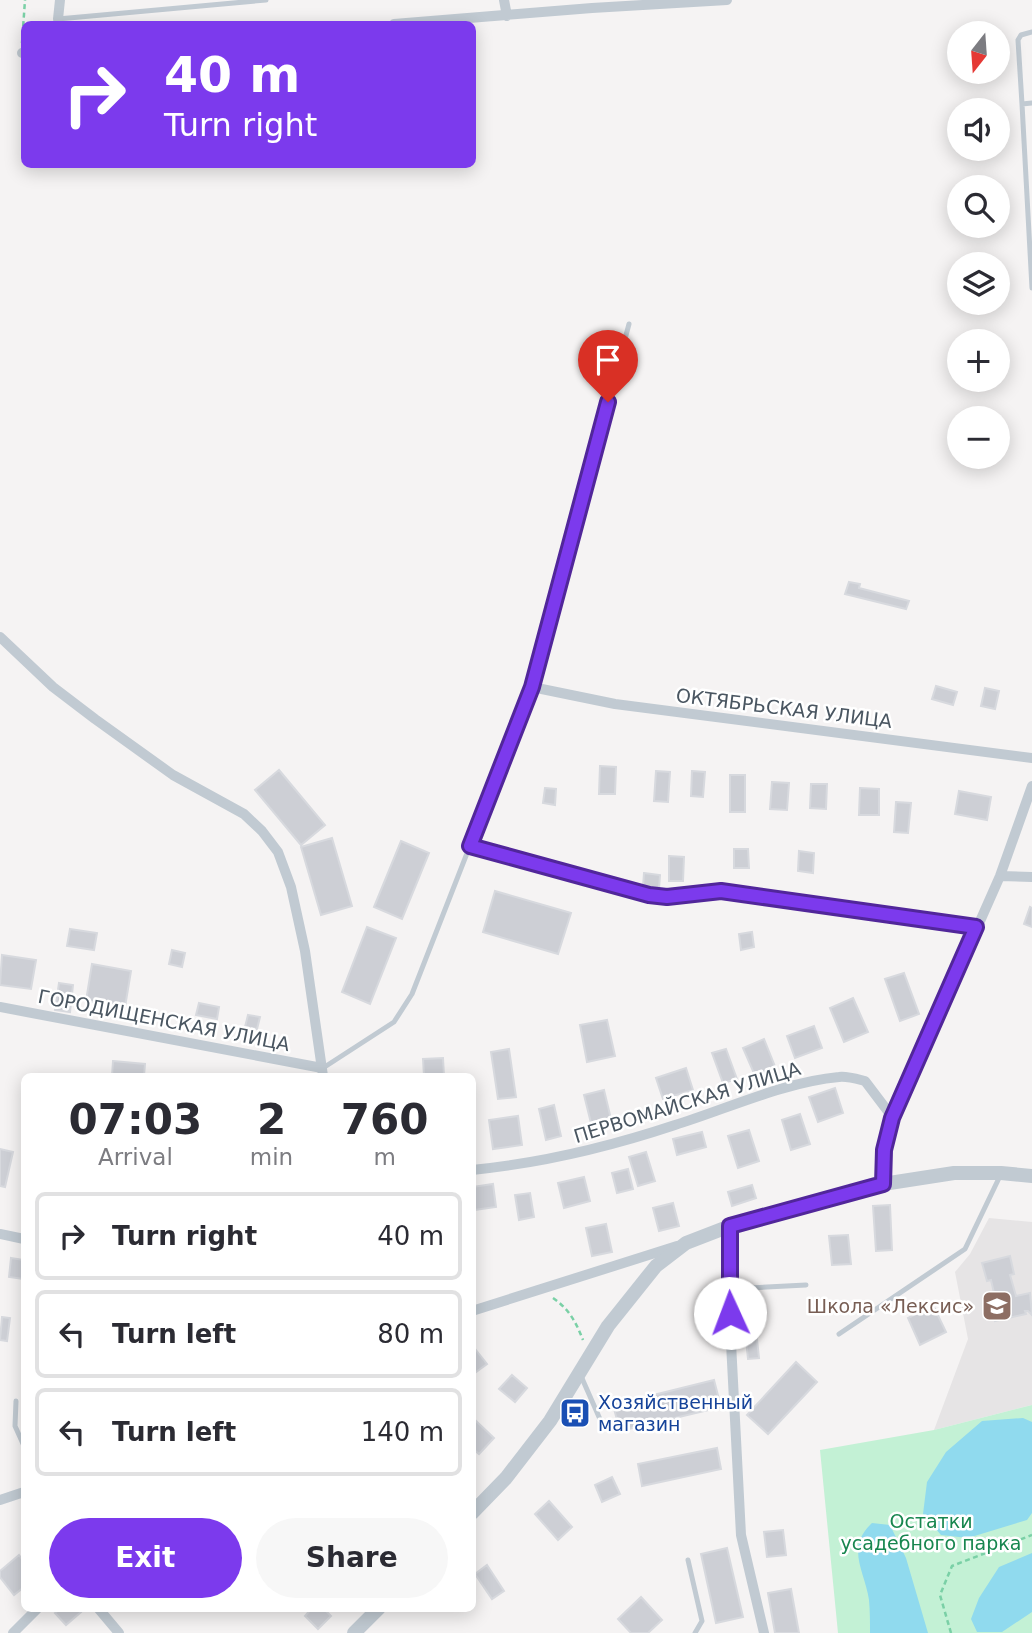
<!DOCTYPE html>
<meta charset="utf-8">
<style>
body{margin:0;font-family:"DejaVu Sans",sans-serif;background:#f7f7f7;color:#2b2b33;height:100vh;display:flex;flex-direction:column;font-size:26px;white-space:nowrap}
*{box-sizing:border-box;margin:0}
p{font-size:23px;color:#7c7c81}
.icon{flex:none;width:38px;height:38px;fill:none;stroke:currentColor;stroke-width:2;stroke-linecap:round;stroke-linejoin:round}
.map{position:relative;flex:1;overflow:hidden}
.details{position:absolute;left:21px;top:1073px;width:455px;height:539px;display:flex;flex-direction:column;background:#fff;border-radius:10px;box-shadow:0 4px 18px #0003}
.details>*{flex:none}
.banner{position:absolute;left:21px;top:21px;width:455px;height:147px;border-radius:10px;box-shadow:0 4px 18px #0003;background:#7c3aed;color:#fff;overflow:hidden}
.needle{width:46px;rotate:197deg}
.fabs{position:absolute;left:947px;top:21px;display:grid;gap:14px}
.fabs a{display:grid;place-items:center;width:63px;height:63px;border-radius:50%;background:#fff;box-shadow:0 4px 18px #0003;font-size:35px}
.pin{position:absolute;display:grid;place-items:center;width:60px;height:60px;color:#fff;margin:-72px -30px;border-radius:50% 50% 50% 0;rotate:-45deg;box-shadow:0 0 7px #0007}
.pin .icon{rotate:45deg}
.me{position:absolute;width:77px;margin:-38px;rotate:358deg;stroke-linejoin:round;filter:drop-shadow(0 0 5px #0008)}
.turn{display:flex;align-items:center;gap:24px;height:147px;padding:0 28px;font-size:32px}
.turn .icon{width:91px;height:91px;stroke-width:2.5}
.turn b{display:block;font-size:49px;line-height:60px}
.eta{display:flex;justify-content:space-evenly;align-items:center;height:119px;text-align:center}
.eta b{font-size:42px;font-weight:600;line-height:49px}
.cta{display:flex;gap:14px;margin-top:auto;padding:14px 28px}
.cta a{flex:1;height:80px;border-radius:42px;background:#7c3aed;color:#fff;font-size:28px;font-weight:600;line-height:80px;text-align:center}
.cta a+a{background:#f7f7f7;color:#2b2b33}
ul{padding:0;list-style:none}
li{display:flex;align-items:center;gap:21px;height:88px;margin:0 14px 10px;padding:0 14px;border:4px solid #e1e1e2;border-radius:10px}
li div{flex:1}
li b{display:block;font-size:26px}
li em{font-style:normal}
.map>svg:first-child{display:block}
</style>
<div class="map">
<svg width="1032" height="1633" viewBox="0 0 1032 1633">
<rect width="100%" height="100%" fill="#f5f3f3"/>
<path fill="#e6e4e5" d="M989,1218l43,4v183l-98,25 34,-91 -13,-67 15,-18z"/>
<path fill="#c3f1d5" d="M1032,1405v228h-194l-18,-183 114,-20z"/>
<path fill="#90daee" d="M1023,1418l9,4v91l-5,7 -59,18 -27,-3 -18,-21 4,-32 19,-30 36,-31z
M872,1523l18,2 16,33 22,75h-58c0,-11 0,-22 -1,-33 -4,-29 -24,-52 3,-77z
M1032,1553v59l-30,20h-25l-6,-13 8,-21 20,-31z"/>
<path fill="#cdcfd5" stroke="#d7d9de" stroke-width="2" d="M849,582l11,2 -1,4 50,13 -3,8 -61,-15z
M936,686l21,6 -4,13 -21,-6z
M985,688l14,3 -4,18 -14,-3z
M600,766l16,1 -1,27h-16z
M279,770l46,55 -24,20 -46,-55z
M656,771l14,1 -2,30 -14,-1z
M692,771l13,1 -2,25 -12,-1z
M730,775h15v37h-15z
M772,782l17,1 -2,27 -17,-1z
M811,784h16l-1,25 -16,-1z
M545,788l11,1 -1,16 -12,-2z
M860,788l19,1v26h-20z
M959,791l32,6 -4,23 -32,-6z
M896,802l15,1 -3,30 -14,-1z
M332,838l20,68 -31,9 -20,-68z
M401,841l28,12 -27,66 -28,-12z
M734,849h14l1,19h-15z
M799,851l15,2 -1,20 -15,-2z
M669,856l15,1 -1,24h-14z
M644,873l16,2 -1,14 -16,-2z
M495,891l76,22 -13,41 -75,-22z
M1030,907l2,1v19l-8,-3z
M367,927l29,11 -26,66 -28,-12z
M70,929l27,4 -3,17 -27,-4z
M752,932l2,15 -13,3 -2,-16z
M172,950l13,3 -3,14 -13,-3z
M2,955l34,5 -5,29 -31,-4z
M92,964l39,7 -6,36 -39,-6z
M904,973l15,41 -19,7 -15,-42z
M59,983l14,2 -3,27 -15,-2z
M853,998l15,34 -24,10 -14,-34z
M199,1003l20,4 -2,12 -21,-4z
M248,1015l12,2 -3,12 -12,-2z
M607,1020l8,36 -28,6 -7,-37z
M814,1026l8,22 -27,10 -8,-22z
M764,1039l12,30 -20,9 -13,-30z
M509,1049l7,48 -18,2 -7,-47z
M726,1049l11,30 -14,4 -11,-30z
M443,1058l1,18h-20l-1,-17z
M113,1061l32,3 -1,12h-32z
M686,1068l7,22 -30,9 -7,-21z
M835,1088l8,25 -25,9 -9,-25z
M604,1090l7,29 -20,4 -7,-28z
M554,1105l7,31 -15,4 -7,-31z
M800,1114l10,30 -19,6 -9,-30z
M518,1116l4,29 -29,4 -4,-29z
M749,1130l10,31 -21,7 -10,-32z
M702,1132l4,15 -29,8 -4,-16z
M0,1149l13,3 -8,35 -5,-1z
M646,1152l9,29 -17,5 -9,-29z
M628,1169l5,20 -16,4 -5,-20z
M584,1177l6,24 -26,7 -6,-25z
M493,1184l3,23 -22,3 -2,-23z
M752,1185l4,13 -24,8 -4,-14z
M530,1193l4,24 -15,3 -4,-25z
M673,1203l6,23 -20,5 -6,-23z
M890,1205l2,45 -16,1 -3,-45z
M606,1224l6,28 -20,4 -6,-28z
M848,1235l3,29 -19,1 -3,-29z
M1010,1256l4,18 -4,1 6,21 14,-3 2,22 -4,-4h-3l1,3 -31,7 -5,-18 6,-1 -5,-22 -4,1 -5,-18z
M11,1258l13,2v19l-15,-2z
M933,1305l13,27 -26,13 -12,-27z
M743,1311h11l5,47 -11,1z
M2,1317l8,1 -3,23 -7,-1z
M472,1345l15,19 -15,11z
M796,1362l21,20 -49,52 -21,-19z
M512,1375l15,13 -12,14 -16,-13z
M714,1380l7,27 -101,24 -7,-26z
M474,1419l20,19 -15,16 -7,-6z
M717,1448l4,21 -79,17 -4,-22z
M612,1477l8,17 -18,8 -7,-17z
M549,1501l23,26 -14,13 -23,-26z
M783,1530l3,25 -19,2 -3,-25z
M727,1548l16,69 -27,6 -15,-69z
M19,1555l5,7v25l-10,8 -14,-18v-6z
M487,1565l17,26 -12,8 -17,-25z
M791,1589l8,44h-24l-7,-40z
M641,1597l21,23 -14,13h-17l-13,-14z
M61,1608h17l3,4 -15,13 -11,-12z
M312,1608h11l8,8 -13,13 -13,-13z"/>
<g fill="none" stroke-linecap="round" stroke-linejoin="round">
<path stroke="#7ad0a6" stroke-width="2.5" stroke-dasharray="5 3.5" stroke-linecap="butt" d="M22,43l3,-43
M553,1298c16,11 23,24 30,42
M951,1633l-11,-38 12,-29 80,-31"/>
<path stroke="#c1cad2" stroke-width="5" d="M58,19l208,-19
M1032,103l-10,1 10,184
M1022,104l-4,-64 3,-5 11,-3
M470,846l179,49 18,2 54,-6 255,36
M323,1068l71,-46 18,-28 120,-307 97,-363
M729,1289l77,-4
M839,1334l126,-85 35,-73
M581,1376l22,50
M16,1401l-1,25 9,20
M688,1560l14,61 -7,12"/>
<path stroke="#c1cad2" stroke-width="10" d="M504,0l3,16
M58,19l2,-19
M394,24l198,-16 135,-8
M22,53h2
M0,637l53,50 42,32 78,56 71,39 18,17 16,21 13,35 14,64 18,125
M532,687l83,17 417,54
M1000,876l32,1
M0,1007l322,61
M472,1170c70,-7 137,-23 203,-45 52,-16 109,-43 164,-48 8,-1 18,2 26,4l28,37
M883,1184l1,-34 9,-32 107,-242 32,-90
M730,1226l-2,59 13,250 23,98
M0,1234l24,5
M472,1311l205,-65
M0,1500l24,-8
M98,1608l21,25
M13,1633l25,-25"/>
<path stroke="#c1cad2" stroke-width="14" d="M472,1513l34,-35 44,-57 58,-95 48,-60 30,-23 44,-17 153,-42 71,-11h47l31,3
M354,1633l25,-25"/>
</g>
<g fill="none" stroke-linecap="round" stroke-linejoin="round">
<g stroke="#51269a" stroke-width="18">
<path id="route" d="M608,402l-76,285 -62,159 179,49 18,2 54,-6 255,36 -84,191 -8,32 -1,34 -153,42v87"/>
</g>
<use href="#route" stroke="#7c3aed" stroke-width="12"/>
</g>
<defs>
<g id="school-square" transform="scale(1.575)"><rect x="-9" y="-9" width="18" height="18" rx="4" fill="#8d6e63" stroke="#fff"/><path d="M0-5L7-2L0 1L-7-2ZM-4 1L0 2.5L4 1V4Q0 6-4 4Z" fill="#fff"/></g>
<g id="bus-square" transform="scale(1.575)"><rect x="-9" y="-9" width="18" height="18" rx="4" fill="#1a4fb4" stroke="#fff"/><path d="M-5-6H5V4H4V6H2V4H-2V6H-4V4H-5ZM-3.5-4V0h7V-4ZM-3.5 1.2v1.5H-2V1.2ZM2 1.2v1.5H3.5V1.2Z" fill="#fff"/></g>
</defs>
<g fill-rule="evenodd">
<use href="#school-square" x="997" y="1306"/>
<use href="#bus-square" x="575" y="1413"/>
</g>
<g text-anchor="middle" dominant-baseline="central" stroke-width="5" stroke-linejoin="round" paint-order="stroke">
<g font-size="19" fill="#4a5661" stroke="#fff">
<text transform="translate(784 708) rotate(7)">ОКТЯБРЬСКАЯ УЛИЦА</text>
<text transform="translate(164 1020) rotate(11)">ГОРОДИЩЕНСКАЯ УЛИЦА</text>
<text transform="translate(687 1102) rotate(-17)">ПЕРВОМАЙСКАЯ УЛИЦА</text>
</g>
<g font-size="19" fill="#785e54" stroke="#fff" text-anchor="end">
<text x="974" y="1306">Школа «Лексис»</text>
</g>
<g font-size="19" fill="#164399" stroke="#fff" text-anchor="start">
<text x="598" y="1402">Хозяйственный<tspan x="598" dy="22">магазин</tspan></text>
</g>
<g font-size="19" fill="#17864f" stroke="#fff">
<text x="931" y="1521">Остатки<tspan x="931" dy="22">усадебного парка</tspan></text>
</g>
</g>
</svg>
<div class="fabs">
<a><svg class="needle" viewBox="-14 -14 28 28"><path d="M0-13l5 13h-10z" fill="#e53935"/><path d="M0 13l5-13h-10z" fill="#7c7c81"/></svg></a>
<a><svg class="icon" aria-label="sound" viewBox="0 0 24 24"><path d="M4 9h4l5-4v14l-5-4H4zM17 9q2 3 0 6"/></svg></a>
<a><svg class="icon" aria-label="search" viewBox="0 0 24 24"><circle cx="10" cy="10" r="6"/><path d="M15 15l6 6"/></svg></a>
<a><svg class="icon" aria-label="layers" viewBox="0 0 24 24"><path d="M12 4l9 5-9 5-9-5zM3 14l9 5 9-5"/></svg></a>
<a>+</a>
<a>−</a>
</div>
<div class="pin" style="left:608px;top:402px;background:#d93025"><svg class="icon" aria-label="arrive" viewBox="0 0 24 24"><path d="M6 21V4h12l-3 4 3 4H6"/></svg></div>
<svg class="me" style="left:730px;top:1313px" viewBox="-20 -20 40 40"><circle r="19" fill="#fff"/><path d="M0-13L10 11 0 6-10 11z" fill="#7c3aed"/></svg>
<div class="banner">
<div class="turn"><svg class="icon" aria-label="right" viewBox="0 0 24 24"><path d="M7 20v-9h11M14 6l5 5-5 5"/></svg><div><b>40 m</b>Turn right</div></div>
</div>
<section class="details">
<div class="eta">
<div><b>07:03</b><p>Arrival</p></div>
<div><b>2</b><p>min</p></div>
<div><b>760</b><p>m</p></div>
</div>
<ul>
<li><svg class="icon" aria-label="right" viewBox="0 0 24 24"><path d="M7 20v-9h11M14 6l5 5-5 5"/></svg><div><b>Turn right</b></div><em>40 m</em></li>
<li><svg class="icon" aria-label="left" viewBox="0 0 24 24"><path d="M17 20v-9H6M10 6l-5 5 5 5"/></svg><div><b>Turn left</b></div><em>80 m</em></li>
<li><svg class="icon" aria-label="left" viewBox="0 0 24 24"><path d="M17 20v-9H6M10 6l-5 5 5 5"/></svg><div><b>Turn left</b></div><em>140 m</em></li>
</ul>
<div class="cta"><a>Exit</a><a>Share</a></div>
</section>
</div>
